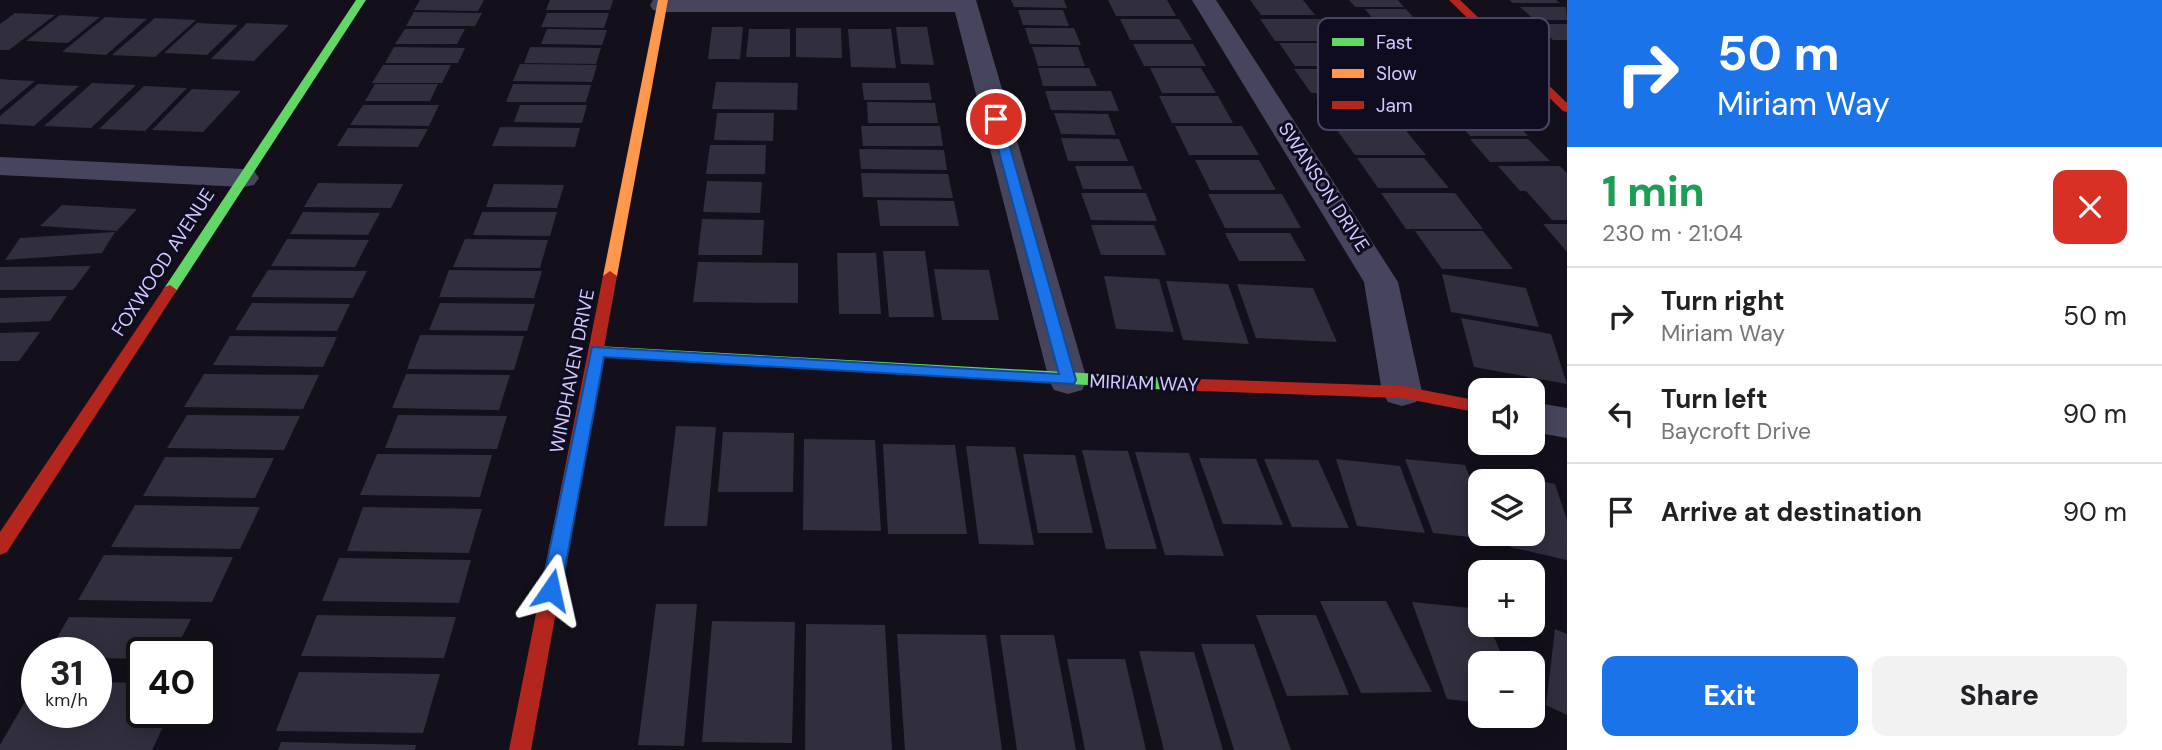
<!DOCTYPE html>
<meta charset="utf-8">
<style>
body{margin:0;font-family:"DM Sans",sans-serif;background:#f2f2f2;color:#202124;height:100vh;display:flex;flex-direction:column;font-size:26px;white-space:nowrap}
*{box-sizing:border-box;margin:0}
p{font-size:23px;color:#757577}
.icon{flex:none;width:38px;height:38px;fill:none;stroke:currentColor;stroke-width:2;stroke-linecap:round;stroke-linejoin:round}
.map{position:relative;flex:1;overflow:hidden}
.details{display:flex;flex-direction:column;background:#fff;width:595px}
.details>*{flex:none}
.banner{background:#1a73e8;color:#fff;overflow:hidden}
.fabs{position:absolute;left:1468px;top:378px;display:grid;gap:14px}
.fabs a{display:grid;place-items:center;width:77px;height:77px;border-radius:14px;background:#fff;box-shadow:0 4px 18px #0003;font-size:35px}
.speed{position:absolute;left:21px;top:637px;display:flex;gap:14px;font-size:35px;font-weight:700;text-align:center}
.speed>*{display:grid;place-content:center;width:91px;height:91px;border-radius:50%;background:#fff;box-shadow:0 4px 18px #0003;line-height:1}
.speed small{font-size:18px;font-weight:400}
.speed .limit{border:4px solid #111;border-radius:10px;background:#fff;color:#111}
.pin{position:absolute;display:grid;place-items:center;width:60px;height:60px;color:#fff;margin:-30px;border:4px solid #fff;border-radius:50%;box-shadow:0 2px 7px #0007}
.me{position:absolute;width:77px;margin:-38px;rotate:11deg;stroke-linejoin:round;filter:drop-shadow(0 0 5px #0008)}
.turn{display:flex;align-items:center;gap:24px;height:147px;padding:0 35px;font-size:32px}
.turn .icon{width:91px;height:91px;stroke-width:2.5}
.turn b{display:block;font-size:49px;line-height:60px}
.round{display:grid;place-items:center;flex:none;width:74px;height:74px;border-radius:14px;background:#f2f2f2}
.overview{display:flex;align-items:center;justify-content:space-between;height:119px;padding:0 35px}
h1{font-size:42px;font-weight:800;line-height:52px;color:#1e9e55}
.cta{display:flex;gap:14px;margin-top:auto;padding:14px 35px}
.cta a{flex:1;height:80px;border-radius:14px;background:#1a73e8;color:#fff;font-size:28px;font-weight:800;line-height:80px;text-align:center}
.cta a+a{background:#f2f2f2;color:#202124}
ul{padding:0;list-style:none}
li{display:flex;align-items:center;gap:21px;height:98px;padding:0 35px;border-top:2px solid #e0e0e0}
li div{flex:1}
li b{display:block;font-size:26px}
li em{font-style:normal}
main{display:flex;flex:1;min-height:0}
.map>svg:first-child{display:block}
</style>
<main>
<div class="map">
<svg width="1567" height="750" viewBox="0 0 1567 750">
<rect width="100%" height="100%" fill="#13101c"/>
<path fill="#312e3e" d="M420,0h64l-6,11 -64,-1z
M550,0h63l-3,10h-64z
M1011,0h53l3,8 -53,-1z
M1108,0h59l9,16h-60z
M1250,0h53l12,15h-54z
M1349,0h49l6,7h-49z
M1509,0h47l4,3h-47z
M1520,7h46l1,13h-32z
M1365,9h41l14,16h-42z
M1018,10h45l6,16 -46,-1z
M414,12l68,1 -7,13h-69z
M15,13l21,1 19,1 -46,35h-9v-26z
M547,13h62l-5,15 -63,-1z
M60,15l40,2 -32,26 -42,-2z
M105,17l42,2 -41,36 -44,-3z
M155,18l41,2 -41,37 -43,-2z
M1120,19h59l13,21h-62z
M1260,19h60l18,22h-63z
M197,23l41,2 -31,30 -43,-2z
M247,23l42,2 -35,36 -43,-2z
M1536,24h31v16h-14z
M712,27h31l-3,32h-32z
M896,27h31l7,38 -33,-1z
M796,28h45l1,30 -46,-1z
M1025,28h49l7,17 -51,-1z
M405,29h60l-8,15h-62z
M547,29l60,1 -5,15 -61,-1z
M749,29h41v28h-44z
M848,29h43l5,39 -45,-1z
M1279,43h57l18,23h-59z
M1133,44h60l13,22h-62z
M394,47l71,1 -7,15h-73z
M530,47l71,1 -5,16 -72,-1z
M1032,47h46l7,19h-47z
M520,64l77,1 -5,17 -79,-1z
M383,65h68l-9,18h-70z
M1038,68h51l8,18h-54z
M1150,68h51l15,25h-54z
M1294,69h66l19,24h-68z
M0,79l12,1 23,1 -35,29z
M716,82l82,1 -1,27 -85,-1z
M92,83l44,2 -45,43 -47,-2z
M862,83h67l3,17h-68z
M38,84l41,2 -45,40 -34,-2v-8z
M375,84h63l-8,17h-65z
M513,84l78,1 -5,17h-80z
M144,86l43,2 -42,43 -46,-2z
M192,89l49,2 -38,41 -51,-2z
M1045,91h66l8,20 -68,-1z
M1159,96h59l15,27h-61z
M1316,96h63l21,26h-66z
M867,102l68,1 3,20h-70z
M363,105h76l-10,21 -79,-1z
M520,105h67l-5,18 -68,-1z
M717,113h57l-1,28 -59,-1z
M1054,113l54,1 8,21 -55,-1z
M1451,114h56l21,22h-58z
M861,126h79l3,20h-80z
M1175,126h67l17,29h-70z
M1334,126l69,1 23,28h-71z
M500,127l80,1 -5,19 -83,-1z
M348,128l80,1 -10,18 -81,-1z
M1061,138l58,1 9,22h-60z
M1470,139h58l22,22 -60,1z
M710,145h56l-1,29h-59z
M859,149l85,1 3,20 -86,-1z
M1357,158h67l25,30h-71z
M1195,160h64l17,30h-66z
M1075,166h58l9,23h-59z
M1498,166h62l7,7v47h-15l-26,-29h-6z
M861,173l87,1 5,24 -90,-1z
M707,181l55,1 -2,31 -57,-1z
M318,183l85,1 -12,24 -87,-1z
M494,184l70,1 -7,23 -71,-1z
M1081,193h65l11,28 -66,-1z
M1381,193h74l28,36h-77z
M1208,194h74l19,34h-76z
M877,200l77,1 5,25h-79z
M62,205l75,4 -20,22 -77,-5z
M303,212l77,1 -12,22 -78,-1z
M482,212h75l-7,24 -77,-1z
M702,219l62,1 -2,35h-64z
M1543,224h24v28z
M1091,225h63l12,30h-65z
M1415,231h68l30,38h-71z
M115,232l-13,21 -97,7 15,-22z
M1225,233h65l16,28h-67z
M287,239l82,1 -14,27 -84,-1z
M465,239l83,1 -8,28 -87,-1z
M883,251h42l9,66h-45z
M837,253h39l5,61h-42z
M698,262l100,1v40l-105,-1z
M91,266l-18,24h-73v-23z
M934,269l55,1 10,50h-57z
M268,270l99,1 -14,27 -102,-1z
M449,270l93,1 -8,27 -95,-1z
M1442,274l84,14 13,39 -88,-15z
M1104,276l55,3 15,53 -58,-3z
M1166,281l62,3 21,60 -66,-4z
M1237,284l76,4 24,54 -81,-4z
M67,296l-17,25 -50,2v-25z
M252,303l98,1 -13,27 -102,-1z
M440,303l95,1 -8,27 -98,-1z
M1461,318l90,16 16,50 -93,-17z
M40,332l-21,29h-19v-28z
M420,335l104,1 -10,34 -107,-1z
M230,336l107,1 -14,30 -110,-2z
M204,374l115,1 -16,34 -119,-2z
M406,374l104,1 -11,35 -107,-2z
M187,415l113,1 -16,34 -117,-2z
M398,415l109,1 -10,33 -112,-1z
M676,426l40,1 -9,99h-43z
M723,432l71,1 -1,59h-75z
M804,439l71,1 6,91 -78,-1z
M883,444l72,1 12,89h-79z
M966,446l49,1 19,98 -55,-1z
M1082,450l46,1 29,98h-51z
M1135,452l54,1 35,103 -59,-1z
M377,454l115,1 -12,42 -120,-2z
M1023,454l52,1 18,78h-55z
M165,457l109,1 -19,40 -112,-2z
M1199,458l57,1 27,66 -60,-1z
M1264,459l54,1 31,68 -57,-1z
M1336,459l64,7 25,67 -68,-7z
M1405,459l60,6 15,37v32h14l3,6 -64,-7z
M1490,471l65,13 12,36v40l-57,-13 -3,-13h26v-53h-40z
M135,505l125,2 -20,42 -129,-2z
M363,507l119,2 -13,44 -122,-2z
M104,555l129,2 -21,45 -134,-2z
M339,558l132,2 -12,43 -137,-2z
M1320,601h66l46,91 -71,1z
M1412,602l68,7v16h9l16,38h-25v40l-33,-4z
M656,604h41l-13,142 -46,-1z
M317,615l139,2 -12,41 -143,-2z
M1256,615h60l33,80 -62,1z
M69,617l122,2 -17,34h-32v6l-46,-1v-5h-48z
M712,621l83,1 -3,121 -90,-1z
M806,624l79,1 7,125h-87z
M1555,629l12,5v81l-21,-10z
M897,634l89,1 16,115h-97z
M1000,635h54l22,115h-59z
M1201,644h53l37,106h-57z
M1139,651l55,1 29,98h-59z
M1067,659h58l21,91h-61z
M299,672l141,2 -17,59 -147,-2z
M37,681v31h59v-30l46,1v29h28l-18,38h-152v-5z
M281,742l135,3 -1,5h-137z"/>
<g fill="none" stroke-linecap="round" stroke-linejoin="round">
<path fill="#46455d" fill-rule="evenodd" d="M653,0h323l111,380 -5,10 -14,4 -14,-4 -5,-10 -94,-368h-293l-9,-2 -3,-5z
M1192,0h24l182,282 24,110 -6,10 -14,4 -14,-4 -6,-10 -18,-110z
M0,157l243,12 11,2 5,7 -5,7 -11,2 -243,-12z
M1533,402l34,6v30l-34,-6z"/>
<path fill="#63d668" fill-rule="evenodd" d="M356,0h10l-191,293h-10l-2,-3 2,-3z
M597,346l574,32 8,6 -8,6 -574,-34 -8,-5z"/>
<path fill="#ff974d" fill-rule="evenodd" d="M658,0h10l-51,276 -7,5 -7,-5z"/>
<path fill="#b3261e" fill-rule="evenodd" d="M1449,0h11l107,103v9l-4,-1z
M610,271l7,5 -86,474h-22l94,-474z
M170,285l7,5 -2,3 -168,259 -7,3v-23l165,-245z
M1171,378l231,8 78,15v12l-78,-15 -231,-8 -8,-6z"/>
</g>
<path fill="#1a73e8" stroke="#114b97" stroke-width="2" d="M996,116l6,3 74,261 -2,4 -470,-27 -43,233 -3,6 -7,3 -7,-3 -3,-6 51,-243 467,27 -69,-255z"/>
<g text-anchor="middle" dominant-baseline="central" stroke-width="6" stroke-linejoin="round" paint-order="stroke">
<g font-size="19" fill="#d1cbff" stroke="#100c20">
<text transform="translate(1324 187) rotate(57)">SWANSON DRIVE</text>
<text transform="translate(163 262) rotate(-57)">FOXWOOD AVENUE</text>
<text transform="translate(572 371) rotate(-79)">WINDHAVEN DRIVE</text>
<text transform="translate(1144 383) rotate(2)">MIRIAM WAY</text>
</g>
</g>
<rect x="1318" y="18" width="231" height="112" rx="10" fill="#100c20" stroke="#4a4563" stroke-width="2"/>
<rect x="1332" y="38" width="32" height="8" fill="#63d668"/>
<rect x="1332" y="69" width="32" height="9" fill="#ff974d"/>
<rect x="1332" y="101" width="32" height="8" fill="#b3261e"/>
<g font-size="19" fill="#d1cbff">
<text x="1376" y="49">Fast</text>
<text x="1376" y="80">Slow</text>
<text x="1376" y="112">Jam</text>
</g>
</svg>
<div class="fabs">
<a><svg class="icon" aria-label="sound" viewBox="0 0 24 24"><path d="M4 9h4l5-4v14l-5-4H4zM17 9q2 3 0 6"/></svg></a>
<a><svg class="icon" aria-label="layers" viewBox="0 0 24 24"><path d="M12 4l9 5-9 5-9-5zM3 14l9 5 9-5"/></svg></a>
<a>+</a>
<a>−</a>
</div>
<div class="speed"><div>31<small>km/h</small></div><div class="limit">40</div></div>
<div class="pin" style="left:996px;top:119px;background:#d93025"><svg class="icon" aria-label="arrive" viewBox="0 0 24 24"><path d="M6 21V4h12l-3 4 3 4H6"/></svg></div>
<svg class="me" style="left:551px;top:590px" viewBox="-20 -20 40 40"><path d="M0-17L14 15 0 8-14 15z" fill="#1a73e8" stroke="#fff" stroke-width="4"/></svg>
</div>
<section class="details">
<div class="banner">
<div class="turn"><svg class="icon" aria-label="right" viewBox="0 0 24 24"><path d="M7 20v-9h11M14 6l5 5-5 5"/></svg><div><b>50 m</b>Miriam Way</div></div>
</div>
<div class="overview"><div><h1>1 min</h1><p>230 m · 21:04</p></div><a class="round" style="background:#d93025;color:#fff"><svg class="icon" aria-label="close" viewBox="0 0 24 24"><path d="M6 6l12 12M18 6L6 18"/></svg></a></div>
<ul>
<li><svg class="icon" aria-label="right" viewBox="0 0 24 24"><path d="M7 20v-9h11M14 6l5 5-5 5"/></svg><div><b>Turn right</b><p>Miriam Way</p></div><em>50 m</em></li>
<li><svg class="icon" aria-label="left" viewBox="0 0 24 24"><path d="M17 20v-9H6M10 6l-5 5 5 5"/></svg><div><b>Turn left</b><p>Baycroft Drive</p></div><em>90 m</em></li>
<li><svg class="icon" aria-label="arrive" viewBox="0 0 24 24"><path d="M6 21V4h12l-3 4 3 4H6"/></svg><div><b>Arrive at destination</b></div><em>90 m</em></li>
</ul>
<div class="cta"><a>Exit</a><a>Share</a></div>
</section>
</main>
